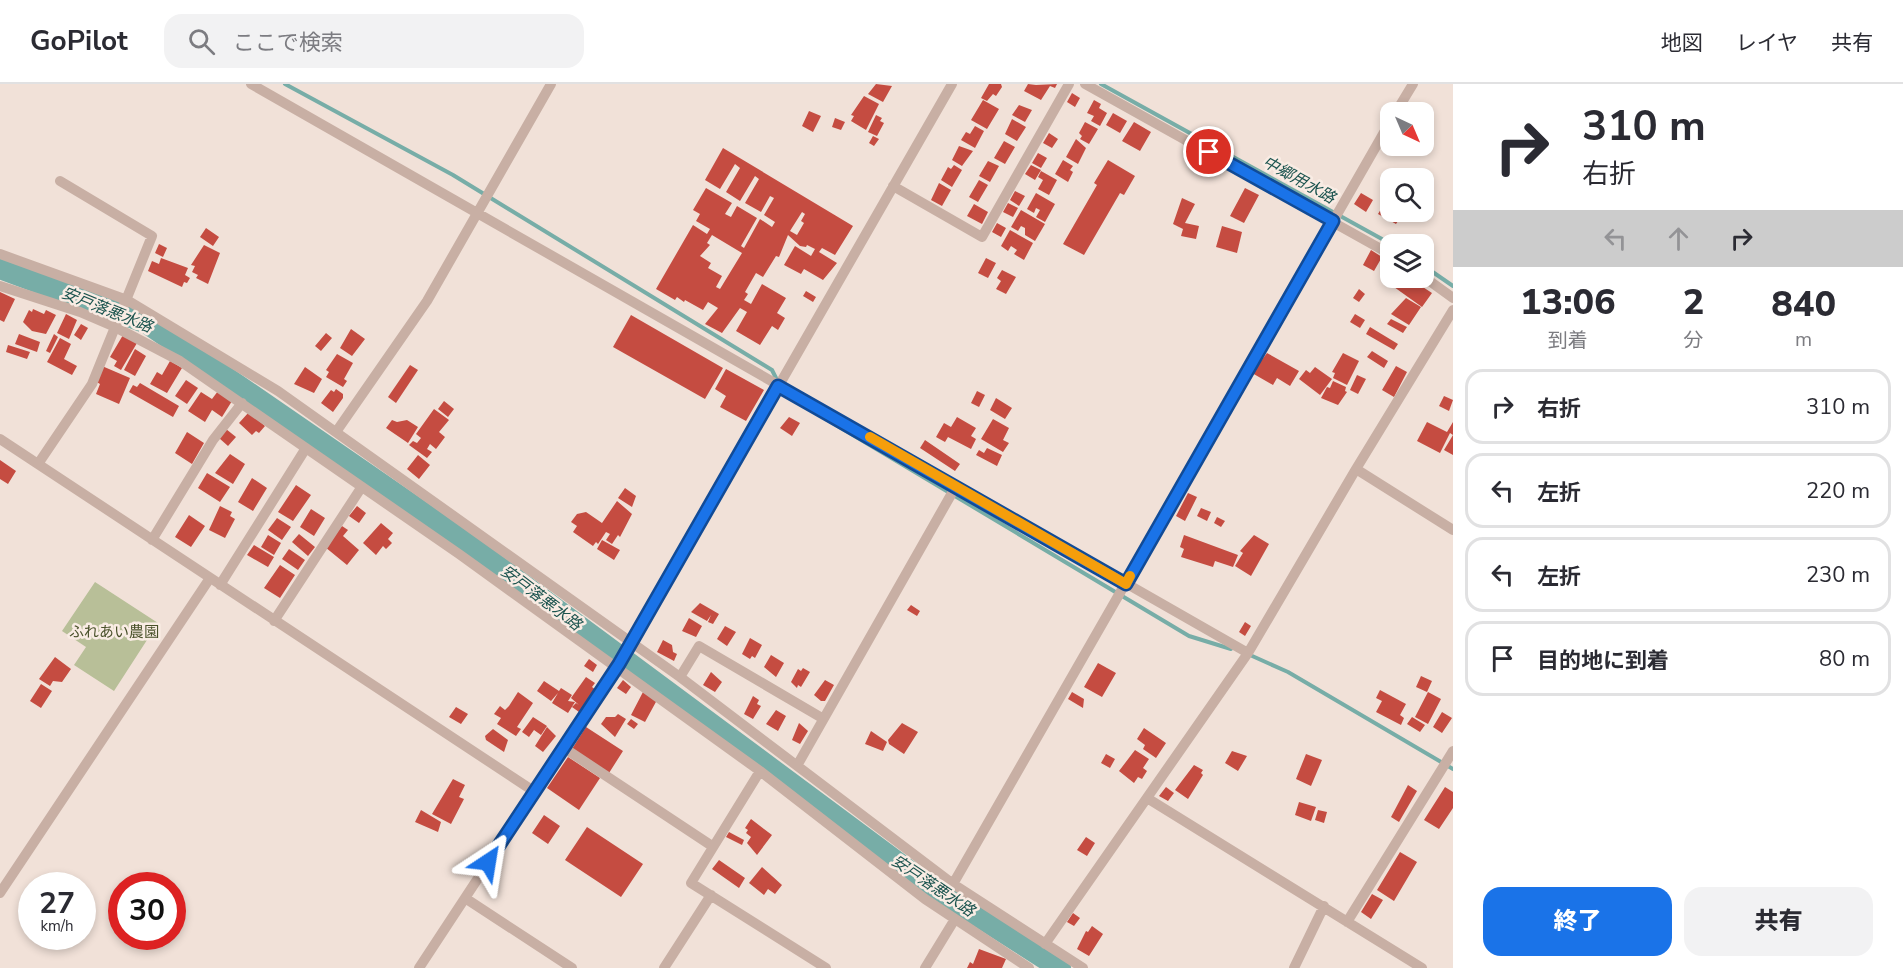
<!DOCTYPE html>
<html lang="ja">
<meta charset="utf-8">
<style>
body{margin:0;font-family:"Nunito Sans","Noto Sans JP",sans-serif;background:#f2f2f3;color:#2b2b33;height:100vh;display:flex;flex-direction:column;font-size:22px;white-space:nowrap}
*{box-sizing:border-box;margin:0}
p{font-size:20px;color:#7c7c81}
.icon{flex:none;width:33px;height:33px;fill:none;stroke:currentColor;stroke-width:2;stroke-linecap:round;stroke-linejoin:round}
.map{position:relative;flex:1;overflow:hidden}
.panel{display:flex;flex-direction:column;background:#fff;width:450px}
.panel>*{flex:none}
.top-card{background:#fff;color:#2b2b33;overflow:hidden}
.needle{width:39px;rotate:136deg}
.controls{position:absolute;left:1380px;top:18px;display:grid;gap:12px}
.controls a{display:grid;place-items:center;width:54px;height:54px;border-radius:12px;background:#fff;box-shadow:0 3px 9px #0003;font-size:30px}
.speed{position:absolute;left:18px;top:788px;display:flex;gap:12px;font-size:30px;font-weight:700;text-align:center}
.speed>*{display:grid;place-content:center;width:78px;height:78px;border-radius:50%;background:#fff;box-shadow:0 3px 9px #0003;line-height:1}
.speed small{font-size:15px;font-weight:400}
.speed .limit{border:9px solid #d22;background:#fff;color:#111}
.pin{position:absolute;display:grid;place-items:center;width:51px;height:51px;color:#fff;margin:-26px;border:3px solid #fff;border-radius:50%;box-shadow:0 2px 6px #0007}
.me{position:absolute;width:66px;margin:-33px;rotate:33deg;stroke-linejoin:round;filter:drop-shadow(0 0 4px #0008)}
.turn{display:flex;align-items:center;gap:21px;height:126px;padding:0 30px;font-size:27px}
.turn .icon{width:78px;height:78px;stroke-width:2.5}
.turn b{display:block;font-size:42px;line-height:51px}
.lanes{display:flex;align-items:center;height:57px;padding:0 30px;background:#0003;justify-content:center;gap:30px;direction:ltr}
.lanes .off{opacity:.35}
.eta{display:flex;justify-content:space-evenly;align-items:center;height:102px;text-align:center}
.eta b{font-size:36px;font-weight:800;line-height:42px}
.primary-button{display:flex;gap:12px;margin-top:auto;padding:12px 30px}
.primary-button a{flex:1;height:69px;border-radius:18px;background:#1a73e8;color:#fff;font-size:24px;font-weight:800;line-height:69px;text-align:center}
.primary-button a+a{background:#f2f2f3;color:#2b2b33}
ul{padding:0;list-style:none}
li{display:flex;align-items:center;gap:18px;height:75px;margin:0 12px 9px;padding:0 18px;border:3px solid #e1e1e2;border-radius:18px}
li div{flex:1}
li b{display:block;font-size:22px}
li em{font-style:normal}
header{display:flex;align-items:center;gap:36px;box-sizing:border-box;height:84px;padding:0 30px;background:#fff;border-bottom:2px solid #e1e1e2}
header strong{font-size:28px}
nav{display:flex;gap:33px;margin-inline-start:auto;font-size:21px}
.search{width:420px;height:54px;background:#f2f2f3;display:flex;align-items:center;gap:15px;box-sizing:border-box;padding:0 21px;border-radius:18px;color:#7c7c81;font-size:22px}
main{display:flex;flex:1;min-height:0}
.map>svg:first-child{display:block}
</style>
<header>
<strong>GoPilot</strong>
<div class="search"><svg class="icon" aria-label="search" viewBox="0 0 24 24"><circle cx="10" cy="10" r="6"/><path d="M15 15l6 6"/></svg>ここで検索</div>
<nav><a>地図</a><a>レイヤ</a><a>共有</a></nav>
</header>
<main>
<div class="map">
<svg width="1453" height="884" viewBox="0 0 1453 884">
<rect width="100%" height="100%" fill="#f1e1d8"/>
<path fill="#b8bf98" d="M95,498l63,41 -44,68 -40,-26 12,-18 -24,-16z"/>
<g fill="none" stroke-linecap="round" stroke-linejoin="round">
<path stroke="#77ada7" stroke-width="4" d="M285,0l168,91 319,195 5,10
M1101,0l290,160
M1424,182l29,20
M791,314l398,238 42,13
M1250,571l38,17 165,97"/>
<path stroke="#77ada7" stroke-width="22" d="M0,184l147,55 321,221 449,333 143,91"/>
</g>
<path fill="#c54c41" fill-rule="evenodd" d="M876,0l16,2 -9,16 -15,-8z
M989,0h12l1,3 -6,9 -3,-2 -6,7 -6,-3z
M1028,0l8,1 21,-1 -2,4 -5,-2 -9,14 -17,-9z
M1072,9l8,5 -5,9 -8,-5z
M864,12l15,8 -13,26 -15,-9 3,-5 -3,-1z
M983,16l16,9 -12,20 -16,-9z
M1094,16l7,4 -2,4 8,5 -7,13 -9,-5 3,-5 -7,-3z
M1019,21l13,5 -7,12 -13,-7z
M809,27l12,5 -8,16 -11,-6z
M1113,29l14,8 -7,12 -14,-8z
M876,31l6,3 -2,3 4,2 -7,13 -9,-4z
M835,34l10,4 -4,8 -9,-3z
M1012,35l14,8 -9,14 -12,-7z
M1085,38l13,7 -9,15 -9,-5 2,-3 -3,-3z
M1134,38l17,10 -11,19 -18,-10z
M975,42l9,5 -9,17 -14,-8 5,-8 4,2z
M1049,49l9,6 -6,9 -9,-5z
M873,52l6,3 -5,7 -5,-3z
M1076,55l10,9 -8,16 -12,-7z
M1004,57l11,6 -10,17 -11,-6z
M959,62l14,5 -11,15 -10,-6z
M723,64l130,78 -18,29 -13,-7 -3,4 18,11 -14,17 -19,-11 -3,5 -17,-9 11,-19 16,10 4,-7 -8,-4 -1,2 -6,-1 -12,-11 -9,22 -3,-1 -13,21 -7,-4 -11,19 3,2 -4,6 7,4 11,-20 24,14 -9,15 8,5 -7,12 -6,-4 -12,19 -24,-14 11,-19 -7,-4 -18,25 -17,-9 13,-16 -10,-6 -5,8 -18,-10 -1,2 -7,-5 -2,3 -19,-11 37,-64 14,9 3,-5 -14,-8 4,-7 -7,-4 13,-22 26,15 -7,11 6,3 6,-11 20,12 -16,28 3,2 16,-29 12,8 3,-5 -11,-7 10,-17 -4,-2 -9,16 -16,-9 14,-24 -4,-3 -15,25 -14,-9 14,-24 -5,-4 -15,25 -15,-9zM802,128l3,2 -4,7 3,2 -7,12 -7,-4zM712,151l30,18 -22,36 -4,-2 6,-11 -14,-8 3,-5 -11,-7 10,-11 -3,-2z
M1038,69l9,5 -6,10 -9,-5z
M1063,76l10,6 -3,4 3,2 -5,10 -13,-8z
M1108,76l27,16 -11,19 -4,-2 -36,62 -21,-11 34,-59 -3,-2z
M988,77l11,5 -9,16 -11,-6z
M954,81l8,5 -10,17 -11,-7 7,-13 3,2z
M1031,81l10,5 -6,10 -10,-6z
M1041,87l16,9 -8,15 -11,-6 5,-9 -5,-3z
M979,96l9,5 -10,17 -9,-5z
M939,99l12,7 -9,16 -11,-6z
M1245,104l14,7 -15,28 -14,-7z
M1015,107l10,5 -6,10 -9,-6z
M1036,109l19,11 -10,18 -9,-5 4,-7 -4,-2 -2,5 -7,-4z
M1361,109l12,7 -7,12 -12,-8z
M1390,110v18h14l-8,12 -18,-10z
M1182,114l13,6 -10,19 14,3 -3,13 -15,-3 2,-7 -10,-5z
M1008,119l10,5 -5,9 -10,-5z
M974,120l14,8 -6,12 -15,-8z
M1021,126l24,14 -10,17 -10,-6v-7l-4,-2 -3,5 -7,-4z
M997,139l9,5 -5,9 -9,-5z
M1222,142l20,6 -5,21 -21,-6z
M206,144l13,9 -6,9 -13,-9z
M1010,146l23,13 -9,17 -10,-6 3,-4 -6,-4 -3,5 -7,-5z
M159,160l8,4 -4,9 -8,-4z
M204,161l16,8 -12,31 -12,-6 2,-3 -6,-3 3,-6 -4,-1z
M1371,166l11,7 -8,14 -11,-6z
M161,174l27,10 -3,7 5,3 -3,5 -3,-1 -2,5 -34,-16 4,-10 7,3z
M986,174l10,5 -8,15 -10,-5z
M1002,186l14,7 -10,17 -10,-5 5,-8 -4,-3z
M1390,194h19l23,15 -10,14 -35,-25z
M1359,205l6,5 -6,8 -6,-4z
M806,207l10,6 -3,5 -10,-6z
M0,208l15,7 -11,23 -4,-2z
M1406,214l15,9 -12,18 -18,-11z
M33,225l11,5 2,-4 10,5 -10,19 -14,-3 -9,-9 6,-12 3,2z
M66,230l11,6 -8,19 -12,-6z
M1355,230l10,6 -5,8 -10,-6z
M631,231l92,53 -18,31 -92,-52z
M1391,235l16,8 -4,6 -16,-9z
M81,240l7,4 -7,12 -7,-5z
M1370,243l28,17 -4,6 -28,-16z
M351,245l14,10 -13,17 -12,-8z
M326,249l6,5 -11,13 -6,-5z
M19,250l21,8 -3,10 -22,-8z
M54,250l4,3 -8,16 -4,-2z
M123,251l14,8 -16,27 -7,-4 3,-5 -7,-4z
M60,254l11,6 -7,15 13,7 -5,9 -25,-13z
M8,261l22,7 -3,7 -21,-7z
M135,265l11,7 -11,20 -11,-6z
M1372,267l16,10 -4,7 -17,-11z
M1267,269l32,18 -9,15 -13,-8 -4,7 -21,-12z
M1343,269l16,8 -12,24 -14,-7 2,-5 -3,-1z
M337,270l16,9 -9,16 3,2 -4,6 -17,-10 3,-5 -3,-2z
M170,277l12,7 -15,25 -17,-9 7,-12 5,3z
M410,281l8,5 -22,33 -8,-6z
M102,282l28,12 -11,26 -23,-10 4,-10 -5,-3z
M1396,282l11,6 -13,25 -12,-7z
M305,283l17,12 -8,14 -20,-9z
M1315,283l17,12 -12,16 -21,-16 7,-9 4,3z
M726,285l38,21 -18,31 -26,-14 6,-11 -11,-7z
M1357,291l9,4 -8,15 -8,-4z
M186,296l12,8 -11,16 -12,-8z
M1333,297l13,6 -1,4 2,1 -9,13 -17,-7 6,-11 3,1z
M140,299l39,23 -6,11 -44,-25 4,-7 4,2z
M336,305l7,5v4l-10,14 -12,-9 10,-13 3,2z
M218,307l14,10 -10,16 -10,-7 -7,12 -17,-11 13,-19 11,7z
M977,307l8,4 -6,12 -8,-4z
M1444,312l9,4 -4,11 -10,-5z
M996,314l16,10 -7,11 -15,-9z
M444,317l10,8 -6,8 -10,-8z
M434,325l15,11 -10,12 6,5 -9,12 -6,-5 -3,5 5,3 -5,6 -18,-13 4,-4 4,2 4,-5 -5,-4z
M249,328l16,14 -6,7 -3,-2 -4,4 -13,-12z
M789,333l11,6 -8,13 -12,-8z
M957,333l19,11 -5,8 5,3 -5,10 -23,-12 -3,5 -9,-5 8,-14 7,4z
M993,335l16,9 -6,12 6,3 -6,9 -22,-13z
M392,336l5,2 10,-2 11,7 -10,16 -22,-15z
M1427,338l20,10 6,-10v13l-3,-2 -10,20 -23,-12z
M226,345l10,8 -8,9 -9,-8z
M187,348l17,11 -12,21 -17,-11z
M1453,351v20l-9,-5z
M925,356l35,24 -5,7 -35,-23z
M987,364l15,7 -5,11 -21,-11 3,-5 5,3z
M230,370l15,10 -12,20 -18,-11z
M418,371l12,10 -11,14 -12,-10z
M0,376l16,11 -8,13 -8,-5z
M207,389l23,14 -10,15 -22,-14z
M252,394l15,10 -14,23 -15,-9z
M296,401l15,10 -18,26 -15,-9z
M625,404l11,8 -4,11 -14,-9z
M1188,409l9,4 -12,24 -9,-5z
M617,417l15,13 -12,23 -2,-2 -6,9 -6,-4 4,-6 -4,-2 -8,12 -2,-2 -3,4 -20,-14 4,-6 -6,-4 6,-8 9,-2 16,11z
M220,422l12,6 -2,4 5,3 -10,19 -16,-8z
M357,422l9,7 -7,10 -10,-7z
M1201,424l10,4 -4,9 -10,-5z
M311,425l14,9 -11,18 -14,-9z
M189,431l16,11 -14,21 -16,-10z
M1217,433l8,4 -4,6 -7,-4z
M277,434l14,9 -9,13 -14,-10z
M381,439l12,10 -5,6 4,4 -6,6 -3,-3 -7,9 -13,-12z
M342,442l6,4 -5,6 16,14 -12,15 -22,-18z
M299,450l16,13 -7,9 -16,-14z
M268,451l13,8 -7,12 -13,-8z
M1184,451l54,20 -5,12 -18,-6 -2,6 -32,-10 3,-8 -4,-2z
M1254,451l15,9 -18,32 -16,-10 8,-13 -3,-2z
M602,456l18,10 -6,10 -17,-11z
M254,461l20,12 -6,10 -21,-12z
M289,465l16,11 -7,10 -16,-11z
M280,481l15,10 -15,23 -16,-10z
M700,519l19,11 -6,10 -5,-2 3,-7 -4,6 -16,-9z
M911,521l9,6 -3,5 -10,-6z
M689,534l13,8 -6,11 -14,-6z
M1245,538l6,4 -6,10 -6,-4z
M725,542l11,6 -9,14 -10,-7z
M750,554l12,7 -7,13 -3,-2 -2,3 -8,-5z
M663,556l9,5 1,7 4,2 -3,7 -17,-9z
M771,571l13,8 -8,14 -12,-10z
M55,573l16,12 -9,13 -9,-1 -3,5 -11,-7z
M589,575l8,6 -4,7 -9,-6z
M1098,579l18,10 -14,24 -18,-10z
M803,584l7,4 -9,15 -3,-2 -1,3 -6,-6 7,-13 3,2z
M711,588l11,10 -7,10 -12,-7z
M1421,592l11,5 -5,11 -11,-5z
M586,593l9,6 -3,4 4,3 -17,22 -7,-5 4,-4 3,2 -8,-7z
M623,596l8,7 -5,7 -9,-6z
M825,596l9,5 -9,16h-4l-7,-6z
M544,597l15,10 2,-3 11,7 -4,6 7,1 -7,11 -16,-10 6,-10 -7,8 -14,-10z
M41,600l11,7 -11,17 -11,-7z
M1380,606l26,14 -6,11 4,3 -3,7 -25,-13 6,-11 -6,-3z
M518,608l15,11 -16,24 4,2 -5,7 -19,-12 4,-6 -7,-4 6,-8 5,4 4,-4z
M643,608l14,8 -12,22 -14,-7z
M1072,608l12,7 -1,9 -15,-9z
M1428,608l13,7 -13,25 -13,-7z
M753,612l6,4 -2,4 4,2 -8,13 -9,-5z
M456,623l12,7 -7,10 -12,-7z
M776,626l10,6 -8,15 -12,-7z
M1442,628l10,6 -10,15 -9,-6z
M618,630l8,5 -11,18 -14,-13 5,-7h9z
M533,633l14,9 -6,9 -7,-5 -5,7 -7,-5z
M1412,633l13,8 -5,7 -13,-8z
M631,635l7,5 -4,5 -7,-5z
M799,639l9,8 -8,13 -8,-4z
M902,639l16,9 -14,22 -15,-10 -1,-4z
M547,643l9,9 -13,16 -8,-6z
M586,643l37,24 -14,22 -37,-24z
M1144,644l22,15 -10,15 -13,-9 2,-4 -8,-6z
M493,645l15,11 -4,12 -18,-12 -1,-4z
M871,647l16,11 -4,9 -18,-7z
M1135,666l14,9 -6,9 4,3 -5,8 -4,-2 -4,6 -15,-12z
M1232,667l15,5 -9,15 -13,-8z
M1106,670l9,5 -5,9 -9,-5z
M1306,670l16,6 -11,26 -15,-7z
M568,673l32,21 -21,32 -32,-22z
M1194,681l9,5 -2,3 2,2 -15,24 -13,-9z
M453,695l12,6 -6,12 5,2 -13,25 -19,-10z
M1408,701l9,6 -18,31 -8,-5z
M1166,703l8,6 -6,8 -9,-5z
M1445,703l8,5v16l-14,21 -15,-9z
M1299,718l17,5 -5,14 -16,-6z
M421,726l20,12 -3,10 -23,-10z
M1318,726l9,2 -3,11 -9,-3z
M544,731l16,11 -12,18 -16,-11z
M751,735l21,16 -15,20 -10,-12 4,-6 -5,-4 2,-3 -3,-2z
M587,743l56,37 -22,33 -56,-37z
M729,748l15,8 -2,5 -16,-8z
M1086,753l9,6 -8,13 -10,-6z
M1400,768l17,10 -23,39 -17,-11z
M719,776l26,18 -6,10 -27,-19z
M762,783l20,18 -7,9 -7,-5 -4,6 -15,-12z
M1372,810l11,6 -12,19 -10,-7z
M1073,829l7,5 -6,8 -7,-4z
M1092,842l11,8 -14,22 -12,-7 9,-18 2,1z
M979,865l27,10 -4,9h-35l3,-6 3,2z"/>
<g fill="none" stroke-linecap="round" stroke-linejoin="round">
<path stroke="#c8afa4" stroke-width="10" d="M251,0l997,569
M1085,0l305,170
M1396,28l17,-28
M893,102l89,51 87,-153
M0,170l127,46 151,91 402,286 273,207 130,84
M1424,193l29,21
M0,202l80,26 35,15 65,34 279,193 301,217 -69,112 135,85
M1453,226l-97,159 97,61
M336,348l91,-131 124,-217
M0,355l535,353
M38,380l54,-80 60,-148 -92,-55
M152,456l61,-100 29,-37
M220,501l86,-137
M274,537l87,-133
M680,593l19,-31 123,72
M564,664l148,98
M798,680l158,-278
M760,687l165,128 104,69
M1147,714l275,170
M953,800l437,-762
M0,809l210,-315
M465,814l107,70
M1347,838l106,-171
M1045,860l203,-291 108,-184
M419,884l200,-304 333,-580
M664,884l47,-73
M925,884l30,-49
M1294,884l30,-62"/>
</g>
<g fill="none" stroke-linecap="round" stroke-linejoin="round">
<g stroke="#114b97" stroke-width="15">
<path id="route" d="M488,778l131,-198 159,-278 348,198 207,-363 -124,-69"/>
</g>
<use href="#route" stroke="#1a73e8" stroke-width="10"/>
<path stroke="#f59e0b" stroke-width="10" d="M870,353l256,147 4,-8"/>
</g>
<g text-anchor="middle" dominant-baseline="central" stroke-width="5" stroke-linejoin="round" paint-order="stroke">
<g font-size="15" fill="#49512a" stroke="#f9ece4">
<text x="114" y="548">ふれあい農園</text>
</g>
<g font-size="16" font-style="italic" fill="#1c544f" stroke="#f9ece4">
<text transform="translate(1299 96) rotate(29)">中郷用水路</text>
<text transform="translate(107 226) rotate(22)">安戸落悪水路</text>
<text transform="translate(541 514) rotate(37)">安戸落悪水路</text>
<text transform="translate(933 802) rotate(34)">安戸落悪水路</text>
</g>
</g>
</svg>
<div class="controls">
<a><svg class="needle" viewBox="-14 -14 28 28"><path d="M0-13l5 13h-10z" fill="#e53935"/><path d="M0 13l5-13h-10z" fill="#7c7c81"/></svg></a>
<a><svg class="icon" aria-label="search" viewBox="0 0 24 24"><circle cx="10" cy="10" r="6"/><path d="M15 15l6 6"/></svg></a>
<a><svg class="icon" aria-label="layers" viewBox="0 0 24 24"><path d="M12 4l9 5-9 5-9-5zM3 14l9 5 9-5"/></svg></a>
</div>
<div class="speed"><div>27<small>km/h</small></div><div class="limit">30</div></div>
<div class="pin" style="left:1209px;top:68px;background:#d93025"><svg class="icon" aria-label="arrive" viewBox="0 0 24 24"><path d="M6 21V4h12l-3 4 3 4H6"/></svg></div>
<svg class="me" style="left:488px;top:778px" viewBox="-20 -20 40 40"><path d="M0-17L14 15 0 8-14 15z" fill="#1a73e8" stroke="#fff" stroke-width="4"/></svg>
</div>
<section class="panel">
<div class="top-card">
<div class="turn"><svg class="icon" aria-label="right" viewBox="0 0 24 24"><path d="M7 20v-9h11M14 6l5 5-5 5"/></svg><div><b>310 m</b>右折</div></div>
<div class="lanes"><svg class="icon off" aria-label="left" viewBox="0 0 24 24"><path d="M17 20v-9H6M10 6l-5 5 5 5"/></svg><svg class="icon off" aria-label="ahead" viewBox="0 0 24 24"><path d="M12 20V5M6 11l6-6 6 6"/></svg><svg class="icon" aria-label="right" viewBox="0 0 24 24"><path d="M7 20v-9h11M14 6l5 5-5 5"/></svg></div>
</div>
<div class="eta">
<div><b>13:06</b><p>到着</p></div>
<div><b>2</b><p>分</p></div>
<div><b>840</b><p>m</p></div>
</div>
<ul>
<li><svg class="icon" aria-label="right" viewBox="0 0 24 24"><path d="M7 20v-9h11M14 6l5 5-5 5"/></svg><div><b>右折</b></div><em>310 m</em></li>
<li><svg class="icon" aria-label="left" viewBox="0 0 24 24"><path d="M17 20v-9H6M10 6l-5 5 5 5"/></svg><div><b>左折</b></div><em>220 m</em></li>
<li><svg class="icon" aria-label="left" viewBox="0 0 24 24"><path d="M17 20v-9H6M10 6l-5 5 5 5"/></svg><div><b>左折</b></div><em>230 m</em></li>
<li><svg class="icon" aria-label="arrive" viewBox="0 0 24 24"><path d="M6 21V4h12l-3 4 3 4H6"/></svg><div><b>目的地に到着</b></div><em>80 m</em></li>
</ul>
<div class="primary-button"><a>終了</a><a>共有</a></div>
</section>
</main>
